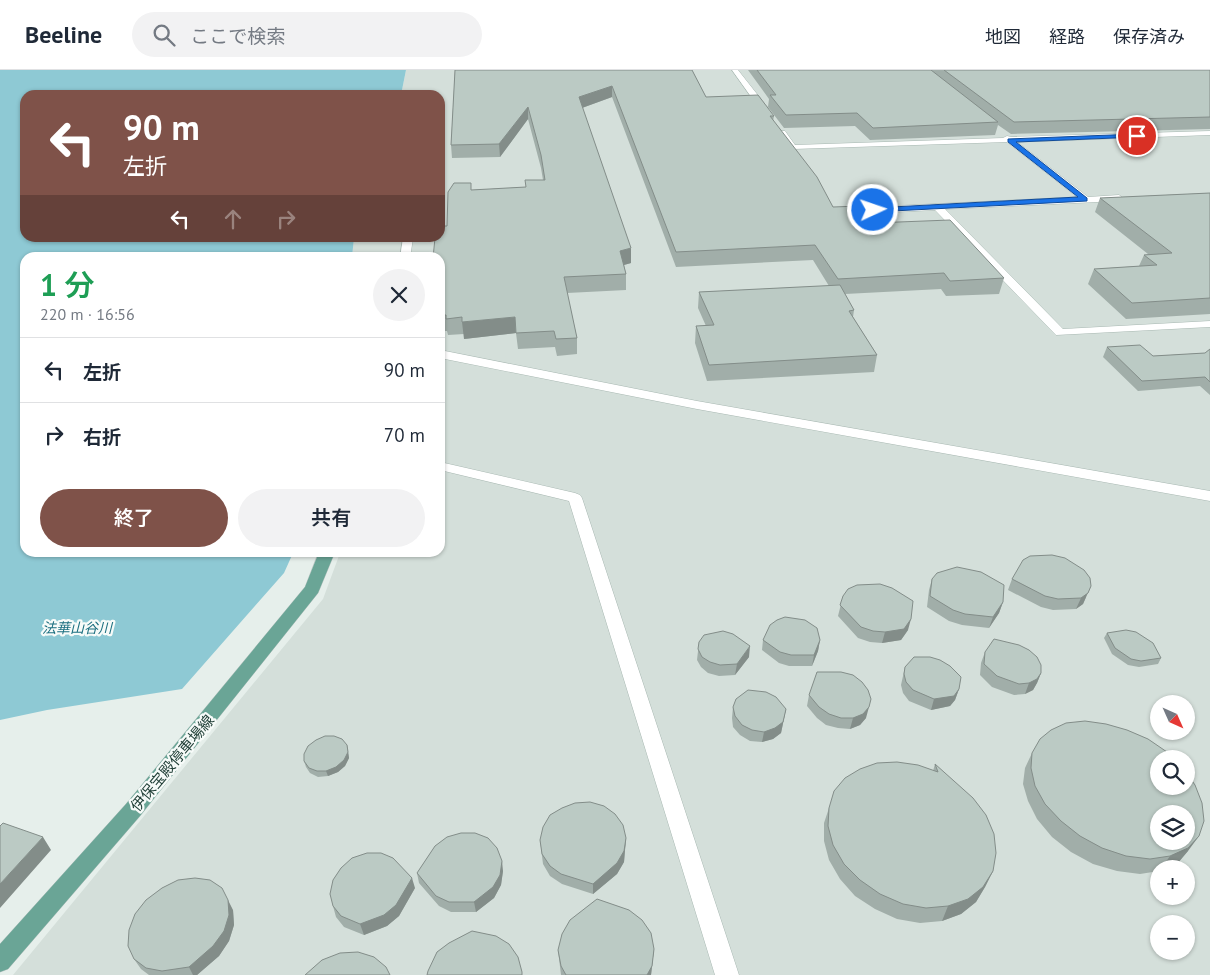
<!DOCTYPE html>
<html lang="ja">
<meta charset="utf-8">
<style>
body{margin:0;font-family:"PT Sans","Noto Sans JP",sans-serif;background:#f2f2f3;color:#1f2937;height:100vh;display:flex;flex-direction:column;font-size:19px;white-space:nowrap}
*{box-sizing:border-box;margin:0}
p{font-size:16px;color:#747a83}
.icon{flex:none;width:28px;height:28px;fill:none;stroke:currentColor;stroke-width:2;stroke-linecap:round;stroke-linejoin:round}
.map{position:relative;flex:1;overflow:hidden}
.sheet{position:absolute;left:20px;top:182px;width:425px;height:305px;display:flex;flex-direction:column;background:#fff;border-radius:15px;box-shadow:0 1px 4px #0004}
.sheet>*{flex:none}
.hud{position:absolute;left:20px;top:20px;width:425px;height:152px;border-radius:15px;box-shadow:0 1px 4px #0004;background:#7f5249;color:#fff;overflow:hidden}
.needle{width:32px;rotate:135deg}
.tools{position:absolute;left:1150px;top:625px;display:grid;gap:10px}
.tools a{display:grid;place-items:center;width:45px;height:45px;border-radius:50%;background:#fff;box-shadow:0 1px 4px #0004;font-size:25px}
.pin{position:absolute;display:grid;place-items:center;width:42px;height:42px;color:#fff;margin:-21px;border:2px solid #fff;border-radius:50%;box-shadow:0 1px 5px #0007}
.me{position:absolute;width:55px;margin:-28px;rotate:87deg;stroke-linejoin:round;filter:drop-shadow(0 0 4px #0008)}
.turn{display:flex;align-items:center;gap:18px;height:105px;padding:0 20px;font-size:22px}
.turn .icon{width:65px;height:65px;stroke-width:2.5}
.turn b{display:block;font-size:35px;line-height:42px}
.lanes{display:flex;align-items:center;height:48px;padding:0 20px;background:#0003;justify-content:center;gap:25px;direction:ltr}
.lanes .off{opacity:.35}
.round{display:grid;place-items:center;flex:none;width:52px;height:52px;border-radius:26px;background:#f2f2f3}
.summary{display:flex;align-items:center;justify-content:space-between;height:85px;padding:0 20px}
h1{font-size:30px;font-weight:600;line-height:38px;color:#1e9e55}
.primary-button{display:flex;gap:10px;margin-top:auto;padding:10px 20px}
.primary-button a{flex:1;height:58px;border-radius:30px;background:#7f5249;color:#fff;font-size:20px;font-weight:600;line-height:58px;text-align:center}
.primary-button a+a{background:#f2f2f3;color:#1f2937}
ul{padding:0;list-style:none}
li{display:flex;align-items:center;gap:15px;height:65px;padding:0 20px;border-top:1px solid #e0e1e3}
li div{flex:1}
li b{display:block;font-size:19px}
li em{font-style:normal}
header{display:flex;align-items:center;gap:30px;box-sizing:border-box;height:70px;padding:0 25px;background:#fff;border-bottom:1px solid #e0e1e3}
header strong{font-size:24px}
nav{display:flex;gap:28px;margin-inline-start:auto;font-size:18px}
.search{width:350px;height:45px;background:#f2f2f3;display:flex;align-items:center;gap:12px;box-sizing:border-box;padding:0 18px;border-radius:28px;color:#747a83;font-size:19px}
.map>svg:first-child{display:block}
</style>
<header>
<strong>Beeline</strong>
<div class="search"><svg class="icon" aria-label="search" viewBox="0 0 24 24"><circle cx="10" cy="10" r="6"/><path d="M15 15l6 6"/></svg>ここで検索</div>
<nav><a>地図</a><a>経路</a><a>保存済み</a></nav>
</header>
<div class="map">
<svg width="1210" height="905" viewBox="0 0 1210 905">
<rect width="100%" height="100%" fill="#e6efeb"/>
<path fill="#d4dfda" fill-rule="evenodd" d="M406,0h804v905h-1197l310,-376 17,-46 100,-1v-294l-88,-1 2,-19h86v-143h-39zM1159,634h27v27h-27zM1159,689h27v27h-27zM1159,744h27v27h-27zM1159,799h27v27h-27zM1159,854h27v27h-27z"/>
<path fill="#8ec9d4" d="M0,0h406l-5,25h-376v143h329l-2,19 -327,1v294l268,1 -9,20 -102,116 -135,21 -47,10z"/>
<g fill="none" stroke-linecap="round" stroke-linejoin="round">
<g stroke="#a8b8b2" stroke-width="1">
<path id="minor" d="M732,0h6l30,38v4h-6z
M779,61h6l10,14 208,-7 4,-2 4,1 199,-6v4l-193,7 71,55 31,-2 4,3 -4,3 -174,8 118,120 147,-8v6l-154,8 -121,-125 -62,3 -5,-3 5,-3 204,-10 -70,-55 -214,7h-3l-12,-16z
M403,168h10l-3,20h-10z
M440,280l257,51 513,90v10l-513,-92 -257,-51z
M440,392l135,31 5,2 2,3 157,477h-24l-146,-474 -129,-31z"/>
</g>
<g stroke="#c2cac8" stroke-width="1">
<path id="major" d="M319,482h16l-17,41 -178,223 -132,153 -8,3v-28l126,-140 179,-217z"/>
</g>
<use href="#minor" fill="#fff" fill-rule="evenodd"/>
<use href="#major" fill="#6aa596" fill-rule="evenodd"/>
</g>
<path fill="#a1aea9" d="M455,0h237l14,27 68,19 -1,5 60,86 171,71 -5,16 -53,2 -5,-7 -96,5 9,16 -1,7 24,38 -3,17 -167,9 -12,-38 1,-17h10l-8,-18 1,-16 130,-6 -16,-26 -137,7 -64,-170 -30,11 49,155 -7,2 2,9v16l-59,3 10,45v16l-20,2 -2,-9 -37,2 -2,-16 -52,6v-5l-16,1 -1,-4h-7v-73l7,-32 25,-36 54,-3 17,-7 -2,-12 -13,-49 -28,38 -48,1 -1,-13z
M748,0h462v59l-199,5 -13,-9 -3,10 -125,5 -15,-14 -71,2 -16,-21 1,-8z
M1210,123v121l-84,5 -38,-35 6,-15 45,-3 5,-11 4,-1 -53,-42 5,-14z
M1107,277l46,9 52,-3 5,-4v46l-10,-9 -62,5 -35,-34z
M932,509l71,23 -4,11 -10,15 -27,-3 -13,-4 -22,-14 2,-17z
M1012,509l74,18 -3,7 -7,5 -23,1 -12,-3 -33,-17z
M843,526l65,34 -7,10 -19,3 -12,-1 -12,-4 -20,-22z
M1107,563l54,25 -3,6 -19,3 -11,-2 -16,-11 -8,-16z
M763,570h57l-2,11 -6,15h-23l-10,-3 -17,-13z
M699,572l50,15 -14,18 -16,1 -11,-3 -7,-6 -4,-7z
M985,582l56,21 -4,10 -4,7 -8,4 -11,1 -22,-8 -12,-12 1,-12z
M905,597l54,22 -4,11 -5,6 -19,4 -22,-9 -6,-8 -2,-8z
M809,625l57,23 -6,7 -10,4 -12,-1 -12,-3 -9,-7 -10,-12z
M733,637l53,2 -5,24 -8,6 -11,3 -12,-1 -10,-6 -7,-8 -1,-9z
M347,675l2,13 -4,8 -7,6 -10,4 -10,1 -8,-4 -4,-6 -2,-6z
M1032,683l156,98 -11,13 -12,5h-6v2l-19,3 -23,-3 -24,-7 -22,-12 -19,-15 -15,-18 -9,-18 -5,-17 2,-16z
M935,694l58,107 -8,16 -9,15 -15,12 -19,7 -22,2 -23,-4 -22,-10 -20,-13 -15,-17 -11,-19 -5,-19v-18l5,-15 104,-37z
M626,768l-2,24 -7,12 -24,20 -31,-10 -12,-8 -7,-12 -3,-24z
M503,801l-2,14 -7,13 -18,14h-25l-12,-6 -20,-23 -2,-10z
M415,818l-16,28 -12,10 -23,9 -20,-8 -8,-10 -3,-11z
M233,840l1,15 -5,16 -10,15 -22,19h-48l-8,-6 -7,-10z
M654,879l-3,26h-90l-3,-25z"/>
<path fill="#838d89" d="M612,16v11l-33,12v-12z
M528,37v12l-28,38 -1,-13z
M631,178v15l-11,3v-15z
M515,247l1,16 -52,6 -2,-17z
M1091,516l-8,18 -7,5 5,-11z
M1003,532l-4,11 -10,15 4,-11z
M911,549l-3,11 -7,10 -19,3 3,-11z
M820,570l-2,11 -6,15 2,-11z
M750,576l-1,11 -14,18 2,-11z
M1041,603l-4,10 -4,7 -8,4 4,-11z
M959,619l-4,11 -5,6 -19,4 3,-11z
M869,637l-3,11 -6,7 -10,4 3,-11z
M786,639l-5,24 -8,6 -11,3 2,-10z
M347,675l2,13 -4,8 -7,6 -10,4 -2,-5z
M1199,766l-11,15 -11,13 -12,5h-4l9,-13z
M43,767l8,13 -51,58v-24z
M626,768l-2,24 -7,12 -24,20v-10z
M502,791l1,10 -2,14 -7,13 -18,14 -2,-10z
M993,801l-8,16 -9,15 -15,12 -19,7 6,-15z
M412,808l3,10 -16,28 -12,10 -23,9 -4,-11z
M228,830l5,10 1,15 -5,16 -10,15 -22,19h-4l-4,-8z
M654,879l-3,26h-4z"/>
<path fill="#bbcac4" stroke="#838d89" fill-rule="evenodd" d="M455,0h237l14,27 52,-2 16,21h-4l47,61 16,30 27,-1 13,17 77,-3 54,58 -54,3 -6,-8 -106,6 -23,-34 -139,7 -64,-166 -33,11 52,151 -11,3 6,23 -62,3 13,61 -21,1 -2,-8 -38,2 -1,-16 -53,5v-5l-16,2v-4h-6v-57h-7l2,-20h5v-12h7l1,-34 6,-9h17v7l55,-3 -1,-7h20l-4,-25 -13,-48 -29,37 -48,1z
M757,0h174l67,52 -125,6 -16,-15 -71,2 -16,-20h6z
M944,0h266v47l-196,5z
M1210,123v105l-78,5 -38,-34 63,-4 -13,-10 28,-2 -72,-55z
M840,215l14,25 -5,1 28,44 -168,10 -13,-39 18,-1 -15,-33z
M1140,275l13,11 52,-3 5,-4v33l-5,-5 -63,4 -35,-34z
M1052,485l13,3 19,12 6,8 1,8 -3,7 -7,5 -23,1 -13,-3 -33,-17 11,-19 7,-4z
M957,497l24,5 23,13 -1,17 -10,15 -28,-3 -12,-4 -23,-14 2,-17 5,-6z
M880,514l12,4 21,13 -2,18 -7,10 -19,3 -12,-1 -12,-4 -21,-22 3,-9 5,-7 9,-4z
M785,547l20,3 12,8 3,12 -6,15h-23l-11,-3 -17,-12 7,-15 7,-5z
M1126,560l10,2 17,11 8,15 -20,3 -10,-2 -16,-11 -8,-15z
M723,561l10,3 17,12 -13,18 -17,1 -10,-3 -8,-5 -4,-8 1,-7 5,-7z
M994,569l25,6 10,5 8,7 4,8v8l-4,6 -8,4 -10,1 -22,-8 -13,-12 1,-12z
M914,587h16l10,3 10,6 11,11 -2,12 -5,7 -20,3 -21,-9 -7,-8 -2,-8 1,-7z
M817,602h24l12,3 9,7 6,8 3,9 -2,8 -6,7 -10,4h-12l-12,-4 -10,-7 -10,-12z
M748,620l18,2 10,5 10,12 -3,13 -8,6 -11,4 -12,-2 -10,-5 -7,-9 -2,-9 3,-8z
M1085,651l21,3 21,6 21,9 19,13 7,7h-15v27h27v-14l9,13 7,18 2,18 -5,15 -11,12 -18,8 -20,3 -24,-3 -24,-8 -22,-12 -19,-15 -16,-17 -10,-18 -4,-18 1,-15 8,-14 11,-9 15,-7zM1159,744h27v27h-27z
M325,666h9l8,3 5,6 1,7 -4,8 -8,7 -10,4h-9l-8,-3 -5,-7v-7l4,-8 8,-6z
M897,692l21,3 20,7 -3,-8 38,34 13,17 8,19 2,19 -3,18 -10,16 -15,12 -20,7 -22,2 -23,-4 -23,-10 -20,-14 -16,-16 -11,-19 -5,-19 1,-18 5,-17 11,-13 15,-9 17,-6z
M590,732l14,4 11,8 8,11 3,13 -2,13 -7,12 -24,21 -32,-10 -11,-8 -8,-12 -2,-14 3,-13 7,-12 12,-7 13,-5z
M3,753l40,14 -43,47v-58z
M461,763h14l13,5 9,10 5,13 -2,14 -7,12 -19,15h-25l-13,-6 -19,-23 18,-27 12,-9z
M367,783h14l12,5 19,20 -16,27 -12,10 -24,9 -19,-8 -8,-10 -3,-12 3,-14 8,-12 11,-10z
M195,808l15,2 12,8 6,12 1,15 -5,16 -11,15 -24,21 -27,4 -16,-3 -12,-9 -6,-13 1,-16 6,-16 11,-14 16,-12 16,-8z
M597,829l32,11 13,10 9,13 3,16 -2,17 -5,9h-81l-5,-9 -3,-16 4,-16 8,-14z
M472,861l24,5 13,8 9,13 4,15v3h-95l1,-4 9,-19 12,-9z
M358,882l16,5 12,10 4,8h-85l17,-15 18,-7z"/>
<path fill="#1a73e8" stroke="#114b97" d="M1137,64l2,3 -123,5 71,56v3l-214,11 -4,-2 4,-2 205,-11 -70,-55v-3z"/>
<g text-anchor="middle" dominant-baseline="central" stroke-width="4.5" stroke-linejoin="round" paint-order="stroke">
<g font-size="14" font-style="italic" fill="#1c6f80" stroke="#f7fbf9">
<text x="77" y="558">法華山谷川</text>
</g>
<g font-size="15" fill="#24423a" stroke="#f7fbf9">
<text transform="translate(172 693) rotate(-50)">伊保宝殿停車場線</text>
</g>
</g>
</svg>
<div class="tools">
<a><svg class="needle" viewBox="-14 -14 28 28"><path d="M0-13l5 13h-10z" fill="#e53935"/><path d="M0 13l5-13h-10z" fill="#747a83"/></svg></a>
<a><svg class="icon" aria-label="search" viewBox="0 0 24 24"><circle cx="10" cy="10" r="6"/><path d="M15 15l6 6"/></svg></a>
<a><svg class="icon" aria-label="layers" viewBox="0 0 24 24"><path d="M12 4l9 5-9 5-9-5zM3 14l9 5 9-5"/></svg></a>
<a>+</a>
<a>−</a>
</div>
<div class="pin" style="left:1137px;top:66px;background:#d93025"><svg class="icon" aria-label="arrive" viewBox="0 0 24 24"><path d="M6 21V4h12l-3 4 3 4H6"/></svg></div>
<svg class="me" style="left:873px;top:140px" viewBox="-20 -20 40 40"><circle r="17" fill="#1a73e8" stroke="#fff" stroke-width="3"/><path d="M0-11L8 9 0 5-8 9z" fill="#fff"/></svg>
<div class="hud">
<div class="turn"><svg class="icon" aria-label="left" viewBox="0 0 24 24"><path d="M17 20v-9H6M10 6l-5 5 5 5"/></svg><div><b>90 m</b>左折</div></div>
<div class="lanes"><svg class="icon" aria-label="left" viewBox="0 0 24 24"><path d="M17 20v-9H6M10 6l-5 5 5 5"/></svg><svg class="icon off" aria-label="ahead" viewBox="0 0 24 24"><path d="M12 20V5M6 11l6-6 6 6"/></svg><svg class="icon off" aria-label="right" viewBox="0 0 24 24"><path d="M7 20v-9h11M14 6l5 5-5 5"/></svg></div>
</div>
<section class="sheet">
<div class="summary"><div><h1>1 分</h1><p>220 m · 16:56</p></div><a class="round"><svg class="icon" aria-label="close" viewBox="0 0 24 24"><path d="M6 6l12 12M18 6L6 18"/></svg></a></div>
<ul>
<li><svg class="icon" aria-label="left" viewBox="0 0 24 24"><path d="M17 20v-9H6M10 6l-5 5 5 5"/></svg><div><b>左折</b></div><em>90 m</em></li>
<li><svg class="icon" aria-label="right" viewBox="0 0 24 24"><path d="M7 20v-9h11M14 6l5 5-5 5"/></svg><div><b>右折</b></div><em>70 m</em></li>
</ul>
<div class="primary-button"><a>終了</a><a>共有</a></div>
</section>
</div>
